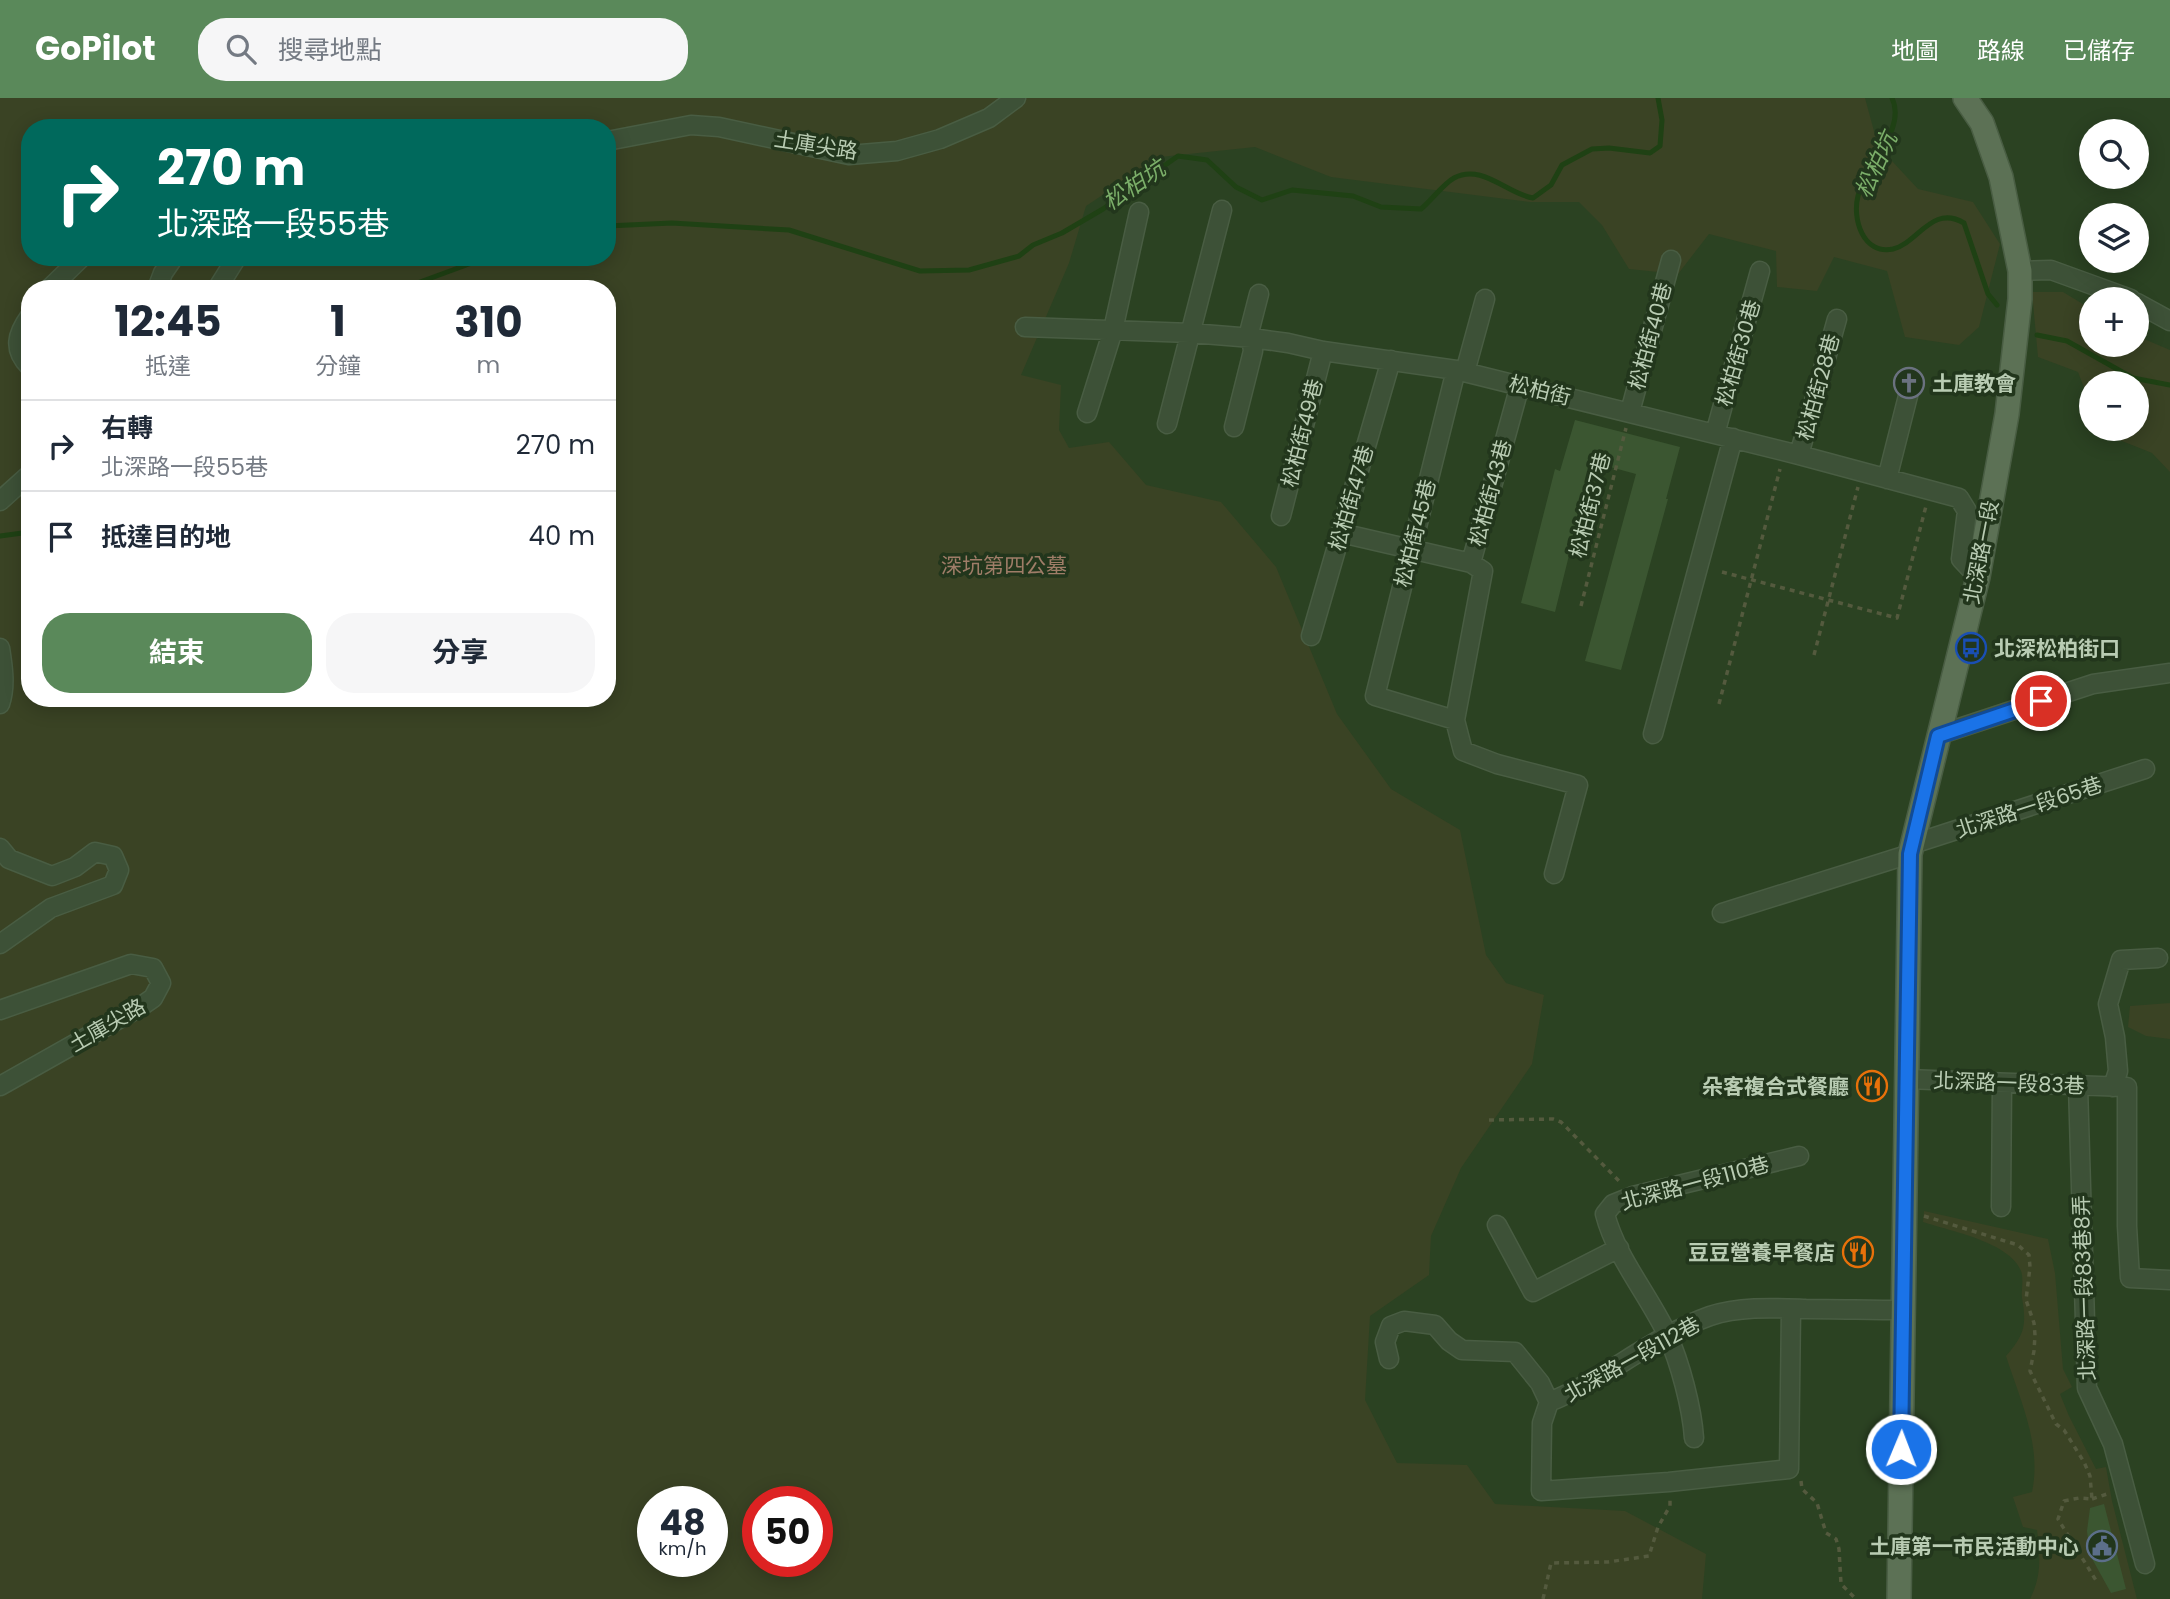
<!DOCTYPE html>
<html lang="zh-TW">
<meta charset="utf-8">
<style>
body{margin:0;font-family:Poppins,"Noto Sans TC",sans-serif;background:#f6f6f7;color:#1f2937;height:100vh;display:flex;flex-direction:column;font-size:26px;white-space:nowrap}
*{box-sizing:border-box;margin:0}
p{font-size:23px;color:#747a83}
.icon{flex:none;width:38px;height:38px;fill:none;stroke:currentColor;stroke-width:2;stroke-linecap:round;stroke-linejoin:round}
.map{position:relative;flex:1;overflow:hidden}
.side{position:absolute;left:21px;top:182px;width:595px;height:427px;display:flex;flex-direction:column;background:#fff;border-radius:28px;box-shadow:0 4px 18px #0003}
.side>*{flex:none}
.guide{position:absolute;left:21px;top:21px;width:595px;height:147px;border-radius:28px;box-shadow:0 4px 18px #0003;background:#00695c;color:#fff;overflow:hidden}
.buttons{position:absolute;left:2079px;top:21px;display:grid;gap:14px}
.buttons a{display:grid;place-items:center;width:70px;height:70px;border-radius:50%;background:#fff;box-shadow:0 4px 18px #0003;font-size:35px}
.speed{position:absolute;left:637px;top:1388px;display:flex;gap:14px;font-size:35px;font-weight:700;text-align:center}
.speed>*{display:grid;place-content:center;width:91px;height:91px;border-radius:50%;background:#fff;box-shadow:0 4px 18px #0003;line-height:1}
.speed small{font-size:18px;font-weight:400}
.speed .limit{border:10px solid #d22;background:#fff;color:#111}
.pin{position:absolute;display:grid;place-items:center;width:60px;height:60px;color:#fff;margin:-30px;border:4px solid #fff;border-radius:50%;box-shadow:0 2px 7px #0007}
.me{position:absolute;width:77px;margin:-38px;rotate:1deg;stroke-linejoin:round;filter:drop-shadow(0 0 5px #0008)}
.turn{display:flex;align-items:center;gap:24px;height:147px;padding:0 21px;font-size:32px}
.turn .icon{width:91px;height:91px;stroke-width:2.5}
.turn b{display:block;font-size:49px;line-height:60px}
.eta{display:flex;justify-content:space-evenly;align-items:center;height:119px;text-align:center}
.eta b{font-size:42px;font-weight:700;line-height:49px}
.primary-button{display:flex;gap:14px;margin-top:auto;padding:14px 21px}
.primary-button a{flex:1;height:80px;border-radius:28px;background:#5a895a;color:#fff;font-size:28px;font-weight:700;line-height:80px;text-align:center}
.primary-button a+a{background:#f6f6f7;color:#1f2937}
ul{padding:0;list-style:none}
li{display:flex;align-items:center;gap:21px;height:91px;padding:0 21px;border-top:2px solid #e0e1e3}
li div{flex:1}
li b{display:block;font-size:26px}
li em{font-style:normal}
header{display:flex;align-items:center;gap:42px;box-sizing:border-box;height:98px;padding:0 35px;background:#5a895a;color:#fff}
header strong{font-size:33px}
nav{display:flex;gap:38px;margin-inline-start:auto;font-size:24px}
.search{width:490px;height:63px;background:#f6f6f7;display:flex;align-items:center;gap:18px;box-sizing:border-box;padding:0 24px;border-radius:28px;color:#747a83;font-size:26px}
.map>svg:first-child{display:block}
</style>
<header>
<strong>GoPilot</strong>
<div class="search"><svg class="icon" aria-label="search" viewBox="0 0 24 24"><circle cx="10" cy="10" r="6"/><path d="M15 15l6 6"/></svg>搜尋地點</div>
<nav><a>地圖</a><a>路線</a><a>已儲存</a></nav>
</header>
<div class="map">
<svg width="2170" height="1501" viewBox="0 0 2170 1501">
<rect width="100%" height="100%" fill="#2b4222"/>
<path fill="#3a4324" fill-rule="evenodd" d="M0,0h1865l13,48 40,43 55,13 27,42 -21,83 -20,18 -54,-8 -18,-66 -53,-14 -17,34 -40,-4 -1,-36 -67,-17 -31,40 -49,-5 -27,-44 -23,-23h-49l-199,-25 -76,-30 -95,10 -74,49 -17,57 -48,112 40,10 -2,45 10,18 40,-6 37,43 75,17 55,65 61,147 54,75 69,41 26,125 20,28 38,12 -12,69 -71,104 -30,68 -2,39 -59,41 -5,84 32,63 70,2 28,39 130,7 81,43 -4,45h-1702zM30,30h577v129h-577zM30,191h577v409h-577zM653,1404h59v59h-59zM758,1404h59v59h-59z
M2032,194h31l28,17v36h46v-9l33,14v122l-18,-19 -50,-20 -2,-4h37v-46h-46v23l-13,-34 -40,-15z
M2170,905v36l-24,-3 -18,-9 2,-21z
M1924,1113l124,28 7,34 8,96 9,18 -12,7 9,22 27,53 10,-2 6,34 25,98h-107c12,-23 10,-44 7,-69l-14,-3 -10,-30 19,-5c10,-47 -12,-92 -26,-136 18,-21 21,-30 16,-58 -1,-8 2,-19 -1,-27 -11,-29 -71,-40 -98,-49z"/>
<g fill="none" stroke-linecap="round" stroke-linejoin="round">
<path stroke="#1f4114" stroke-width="5" d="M1892,0c15,31 -26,68 -34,98 -6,23 5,59 35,53 25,-6 39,-45 71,-26l24,71 9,11
M607,128l65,-3 117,7 131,41 49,-1 50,-14 14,-11 29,-12 41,-24 75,-53 29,4 29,27 26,13 30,-10 61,6 28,11 40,2c11,-9 22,-25 33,-31 28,-15 53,16 79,20l18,-13 11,-20 30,-16 17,-1 41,5 10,-7 2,-26 -4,-22
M401,191l87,-32
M2037,237l30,6 66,37 37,7
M0,438l30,-4"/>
</g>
<path fill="#3b5631" d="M1575,322l105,27 -14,52h2l-47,171 -36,-9 51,-187 -44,-12 -37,150 -34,-9 34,-134 5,2z
M2104,1406l22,85 -15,4 -21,-38 -3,-24 3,-23z"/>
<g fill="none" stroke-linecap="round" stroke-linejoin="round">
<g stroke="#495d43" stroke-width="21">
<path id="minor" d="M607,43l84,-16 28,2 130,28 48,-4 43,-12 49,-21 27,-20
M2020,173l31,-1 80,29
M49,191l33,-32
M157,191l6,-16 11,-16
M217,191l20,-32
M2137,205l33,18
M30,218c-13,18 -18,33 0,51
M1025,229l166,6 61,5 36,5 35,8 133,19 343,85 160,43 8,13 -6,48 17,18
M1465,274l20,-73
M1520,287l-49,178 12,8 -28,149 8,31 34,13 81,21 -24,89
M1630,314l41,-152
M1087,315l26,-83 26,-118
M1167,326l55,-214
M1234,329l19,-76 -3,-22 9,-35
M1715,336l45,-163
M1799,357l38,-136
M1887,381l22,-87
M0,403l30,-27
M1281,418l42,-165
M1341,435l130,30
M1311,538l80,-276
M0,550c3,19 6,38 0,56
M1455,622l-80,-24 81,-326
M1653,636l80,-296
M1938,637l155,-51 77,-11
M1913,746l232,-75
M0,750l9,11 43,17 23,-9 20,-15 18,4 6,14 -6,15 -62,23 -51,36
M1722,815l188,-59
M0,912l131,-46 22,4 8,15 -8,15 -13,9 -140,79
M1906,981l221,8v139l3,52 40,2
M2078,988l9,302 26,56 32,120
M2113,989l5,-16 -3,-34 -7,-33 13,-44 37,-2
M2001,1109l1,-124
M1497,1127l36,67 86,-44
M1389,1261l-4,-17 6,-16 13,-5 31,4 14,16 13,9 53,2 25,31 9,19c56,-22 102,-65 161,-86 30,-10 65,-8 96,-7 32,0 65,1 97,1
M1549,1304l-7,21 -1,68 128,-9 120,-13 2,-160
M1694,1340c-2,-30 -14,-76 -27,-104 -19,-40 -51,-77 -62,-120l8,-10 20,-8 166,-40"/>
</g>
<g stroke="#495d43" stroke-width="26">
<path id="major" d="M1899,1501l11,-745 68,-277 29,-163 13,-115v-28l-19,-94 -19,-54 -17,-25"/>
</g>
<path stroke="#545a3e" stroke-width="3.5" stroke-dasharray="5 5" stroke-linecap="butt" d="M1722,474l175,46 29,-112
M1581,508l45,-178
M1814,557l44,-168
M1719,606l61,-235
M1489,1022l64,-1 8,3 61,62
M1924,1118l94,29 11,10 1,12 -4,33 8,23 1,12 -1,16 -4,20 26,53 8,6 20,32 6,14 2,23 -13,-1 -15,3 -6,18 39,63
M1801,1383l1,8 15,14 9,30 10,6 3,10 2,35 15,15
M2092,1401l18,-6
M1543,1501l8,-36 57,-1 41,-6 9,-29 12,-21v-8"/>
<use href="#minor" stroke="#3d5137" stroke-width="18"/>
<use href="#major" stroke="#5c7155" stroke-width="23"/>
</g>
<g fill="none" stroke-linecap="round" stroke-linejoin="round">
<g stroke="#114b97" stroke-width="18">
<path id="route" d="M1901,1351l9,-595 28,-118 103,-35"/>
</g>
<use href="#route" stroke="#1a73e8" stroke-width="12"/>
</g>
<defs>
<g id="church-ring" transform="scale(1.575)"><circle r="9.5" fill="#22361c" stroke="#6b7280" stroke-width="1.5"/><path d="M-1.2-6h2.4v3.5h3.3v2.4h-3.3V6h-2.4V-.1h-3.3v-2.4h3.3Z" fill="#6b7280"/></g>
<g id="bus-ring" transform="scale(1.575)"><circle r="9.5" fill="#22361c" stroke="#1a4fb4" stroke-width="1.5"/><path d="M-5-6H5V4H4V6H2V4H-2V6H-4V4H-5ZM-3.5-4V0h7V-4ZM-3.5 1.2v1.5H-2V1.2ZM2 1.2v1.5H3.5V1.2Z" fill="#1a4fb4"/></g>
<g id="restaurant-ring" transform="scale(1.575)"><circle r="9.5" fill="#22361c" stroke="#e8710a" stroke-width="1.5"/><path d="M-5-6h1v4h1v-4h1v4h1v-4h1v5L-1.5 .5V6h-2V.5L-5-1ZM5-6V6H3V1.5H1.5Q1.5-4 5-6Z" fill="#e8710a"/></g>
<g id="civic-ring" transform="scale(1.575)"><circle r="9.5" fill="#22361c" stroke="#5c6f8a" stroke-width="1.5"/><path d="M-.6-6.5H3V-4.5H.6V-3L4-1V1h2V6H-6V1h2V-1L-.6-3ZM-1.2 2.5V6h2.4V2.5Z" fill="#5c6f8a"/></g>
</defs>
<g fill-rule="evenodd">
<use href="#church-ring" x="1909" y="285"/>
<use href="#bus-ring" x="1971" y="550"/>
<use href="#restaurant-ring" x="1872" y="988"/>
<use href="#restaurant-ring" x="1858" y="1154"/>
<use href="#civic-ring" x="2102" y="1448"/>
</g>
<g text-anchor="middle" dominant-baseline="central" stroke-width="7" stroke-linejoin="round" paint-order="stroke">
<g font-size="21" fill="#b9ccb3" stroke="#22361c">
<text transform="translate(816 47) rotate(9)">土庫尖路</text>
<text transform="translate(1650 238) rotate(-75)">松柏街40巷</text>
<text transform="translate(1738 255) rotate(-74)">松柏街30巷</text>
<text transform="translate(1818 289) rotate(-75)">松柏街28巷</text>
<text transform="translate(1540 292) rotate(14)">松柏街</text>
<text transform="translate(1302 335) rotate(-76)">松柏街49巷</text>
<text transform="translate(1490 395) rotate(-75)">松柏街43巷</text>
<text transform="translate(1351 400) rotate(-74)">松柏街47巷</text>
<text transform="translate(1590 407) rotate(-76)">松柏街37巷</text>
<text transform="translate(1415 435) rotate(-76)">松柏街45巷</text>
<text transform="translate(1981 454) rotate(-79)">北深路一段</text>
<text transform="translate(2029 709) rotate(-18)">北深路一段65巷</text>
<text transform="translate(107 927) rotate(-30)">土庫尖路</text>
<text transform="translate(2009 985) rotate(2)">北深路一段83巷</text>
<text transform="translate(1695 1085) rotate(-15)">北深路一段110巷</text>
<text transform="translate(2084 1190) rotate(-92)">北深路一段83巷8弄</text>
<text transform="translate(1632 1261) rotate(-29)">北深路一段112巷</text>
</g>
<g font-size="21" font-weight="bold" fill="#b9ccb3" stroke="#22361c" text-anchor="end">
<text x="1932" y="285" text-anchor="start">土庫教會</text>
<text x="1994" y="550" text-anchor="start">北深松柏街口</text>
<text x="1849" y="988">朵客複合式餐廳</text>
<text x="1835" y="1154">豆豆營養早餐店</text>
<text x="2079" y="1448">土庫第一市民活動中心</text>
</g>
<g font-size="21" fill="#9f7d68" stroke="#22361c">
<text x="1004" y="467">深坑第四公墓</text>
</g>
<g font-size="23" font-style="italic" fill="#7bae69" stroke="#22361c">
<text transform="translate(1876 67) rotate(-66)">松柏坑</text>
<text transform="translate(1134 87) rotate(-34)">松柏坑</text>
</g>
</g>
</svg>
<div class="buttons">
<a><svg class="icon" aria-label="search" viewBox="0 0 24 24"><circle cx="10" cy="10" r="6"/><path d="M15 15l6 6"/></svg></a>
<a><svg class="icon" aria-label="layers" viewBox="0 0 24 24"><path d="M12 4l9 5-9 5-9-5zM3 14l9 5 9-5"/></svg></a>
<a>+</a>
<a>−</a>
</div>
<div class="speed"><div>48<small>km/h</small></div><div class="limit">50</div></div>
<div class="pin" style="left:2041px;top:603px;background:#d93025"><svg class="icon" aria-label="arrive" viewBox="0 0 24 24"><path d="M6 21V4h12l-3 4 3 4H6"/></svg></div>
<svg class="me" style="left:1901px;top:1351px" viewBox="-20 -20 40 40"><circle r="17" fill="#1a73e8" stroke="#fff" stroke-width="3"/><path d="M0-11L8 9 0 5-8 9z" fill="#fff"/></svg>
<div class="guide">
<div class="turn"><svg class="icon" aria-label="right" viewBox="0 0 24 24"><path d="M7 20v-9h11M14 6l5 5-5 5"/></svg><div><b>270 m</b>北深路一段55巷</div></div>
</div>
<section class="side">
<div class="eta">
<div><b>12:45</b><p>抵達</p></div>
<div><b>1</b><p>分鐘</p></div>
<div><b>310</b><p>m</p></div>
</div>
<ul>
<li><svg class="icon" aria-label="right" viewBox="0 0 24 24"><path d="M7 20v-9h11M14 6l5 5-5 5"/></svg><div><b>右轉</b><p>北深路一段55巷</p></div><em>270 m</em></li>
<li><svg class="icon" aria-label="arrive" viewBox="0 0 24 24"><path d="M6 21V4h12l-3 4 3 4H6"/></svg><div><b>抵達目的地</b></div><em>40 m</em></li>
</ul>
<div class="primary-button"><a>結束</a><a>分享</a></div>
</section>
</div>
